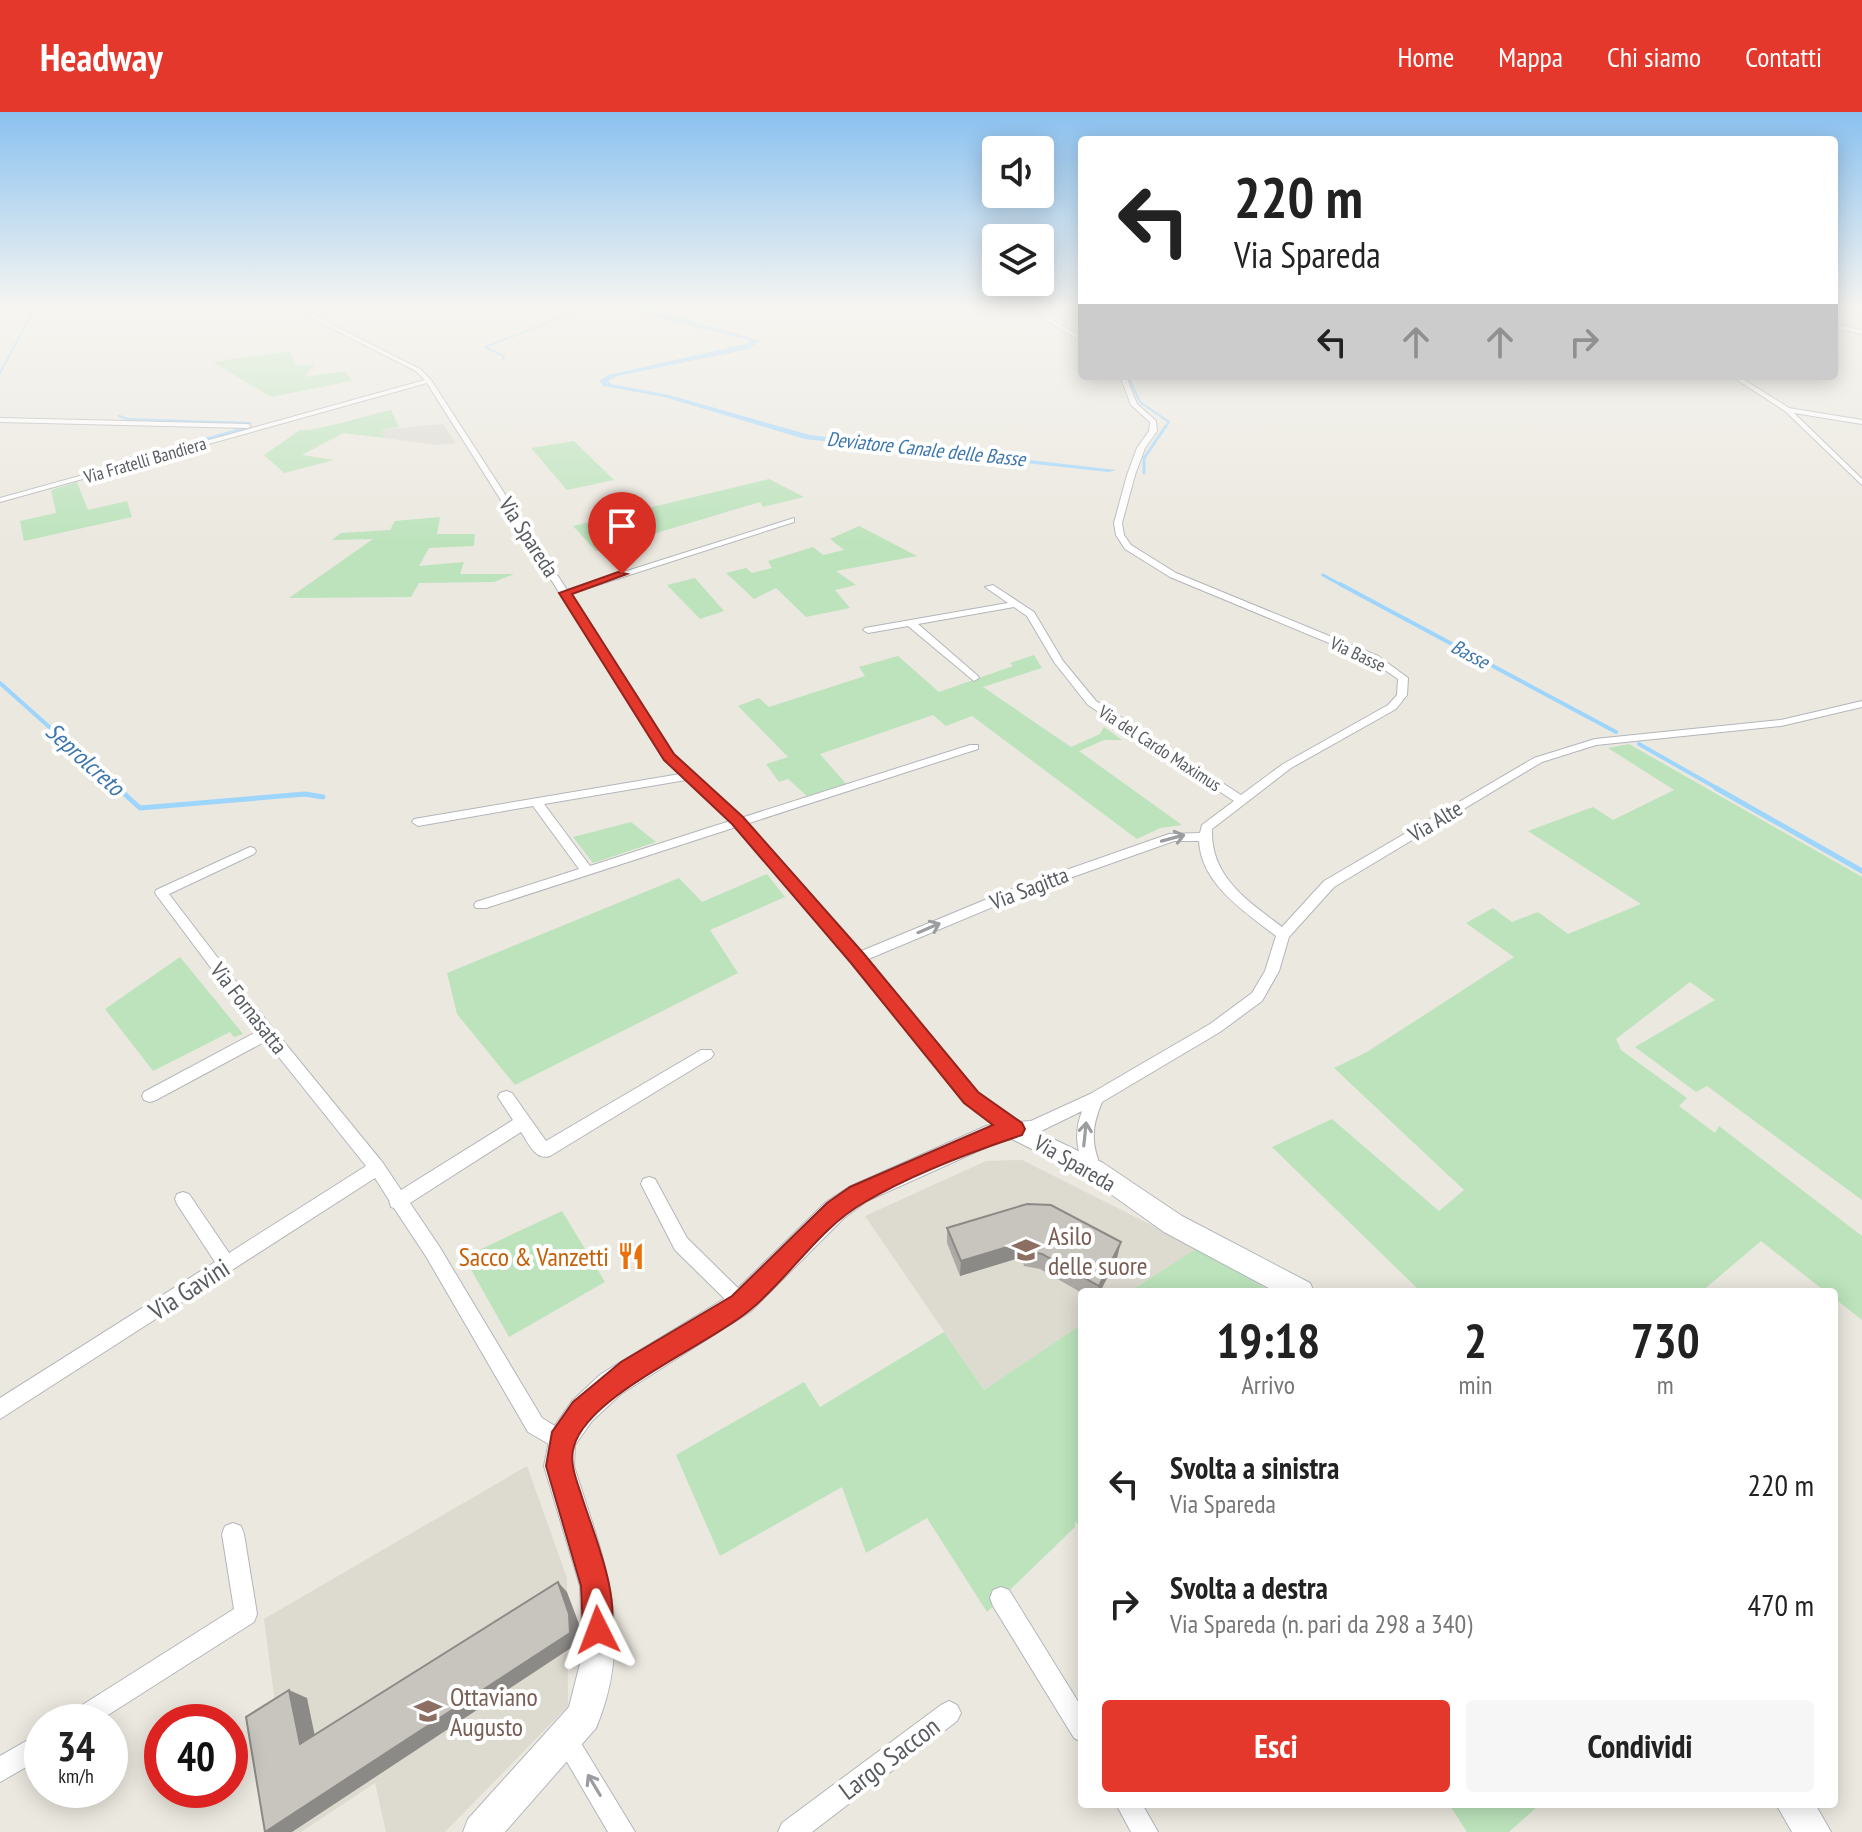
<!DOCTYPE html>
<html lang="it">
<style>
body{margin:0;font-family:"PT Sans Narrow",sans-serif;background:#f6f6f6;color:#222;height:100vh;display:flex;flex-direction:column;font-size:30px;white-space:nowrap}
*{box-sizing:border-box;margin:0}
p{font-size:26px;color:#767676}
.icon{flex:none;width:44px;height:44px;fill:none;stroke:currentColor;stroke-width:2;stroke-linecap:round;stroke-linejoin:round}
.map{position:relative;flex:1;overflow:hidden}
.drawer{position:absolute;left:1078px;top:1176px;width:760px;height:520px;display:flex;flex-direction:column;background:#fff;border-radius:8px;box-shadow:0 4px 20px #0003}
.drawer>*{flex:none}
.top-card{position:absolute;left:1078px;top:24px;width:760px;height:244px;border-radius:8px;box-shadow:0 4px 20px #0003;background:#fff;color:#222;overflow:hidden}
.controls{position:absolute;left:982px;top:24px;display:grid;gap:16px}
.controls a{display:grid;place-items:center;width:72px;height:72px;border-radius:8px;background:#fff;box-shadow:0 4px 20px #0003;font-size:40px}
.speed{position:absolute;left:24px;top:1592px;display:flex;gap:16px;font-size:40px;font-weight:700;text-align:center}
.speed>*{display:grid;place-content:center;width:104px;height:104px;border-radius:50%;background:#fff;box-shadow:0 4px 20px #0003;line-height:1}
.speed small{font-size:20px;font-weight:400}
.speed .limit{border:12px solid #d22;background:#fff;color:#111}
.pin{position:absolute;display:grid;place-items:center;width:68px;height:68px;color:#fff;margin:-82px -34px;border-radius:50% 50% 50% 0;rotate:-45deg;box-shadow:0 0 8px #0007}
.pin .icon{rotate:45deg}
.me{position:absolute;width:88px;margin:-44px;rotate:357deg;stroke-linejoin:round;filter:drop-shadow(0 0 6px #0008)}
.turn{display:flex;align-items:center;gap:28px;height:168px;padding:0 24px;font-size:36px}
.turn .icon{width:104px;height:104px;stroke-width:2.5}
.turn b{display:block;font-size:56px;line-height:68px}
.lanes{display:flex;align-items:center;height:76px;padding:0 24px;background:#0003;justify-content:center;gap:40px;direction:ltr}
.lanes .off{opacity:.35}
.eta{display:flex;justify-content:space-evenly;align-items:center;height:136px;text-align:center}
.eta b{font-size:48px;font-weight:600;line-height:56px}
.action{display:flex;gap:16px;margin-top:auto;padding:16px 24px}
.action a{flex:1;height:92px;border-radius:8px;background:#e4382d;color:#fff;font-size:32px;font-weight:600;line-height:92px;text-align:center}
.action a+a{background:#f6f6f6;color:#222}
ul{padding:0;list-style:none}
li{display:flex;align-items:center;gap:24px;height:120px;padding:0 24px}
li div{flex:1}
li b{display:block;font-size:30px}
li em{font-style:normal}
header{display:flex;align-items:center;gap:48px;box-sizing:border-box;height:112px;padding:0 40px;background:#e4382d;color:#fff}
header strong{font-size:38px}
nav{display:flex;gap:44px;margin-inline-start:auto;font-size:28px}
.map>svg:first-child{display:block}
</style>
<header>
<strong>Headway</strong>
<nav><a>Home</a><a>Mappa</a><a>Chi siamo</a><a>Contatti</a></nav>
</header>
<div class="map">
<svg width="1862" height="1720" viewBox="0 0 1862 1720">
<rect width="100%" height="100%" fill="#ebe8df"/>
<path fill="#dcdad4" d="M443,312l13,19 -19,2 -52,-7 -5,-8z"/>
<path fill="#dddad0" d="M1022,1048l175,88 -68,44h-47v32l-98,66 -119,-174 121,-55z
M527,1354l40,112 1,128 -123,126h-59l-11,-49 -74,49h-9l-28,-213z"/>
<path fill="#bce3bc" d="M290,239l6,15 19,-2 -11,13 41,-6 7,10 -81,16 -58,-35z
M391,298l8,17 -18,3 4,8 -42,-5 -41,22 32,5 -50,13 -20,-18 36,-25c16,2 71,-16 91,-20z
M574,329l40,39 -47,10 -36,-42z
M769,367l35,18 -41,10 -3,-5 -164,49 -23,-25z
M77,370l11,28 39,-9 5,16 -108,24 -4,-20 36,-8 -5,-23z
M440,405l-3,17h38l-1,12 -45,2 -10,18 45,-4 -4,12h54l-20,8 -75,1 -8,14 -122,1 84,-59 -41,1 9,-7 49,-3 5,-9z
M859,414l58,30 -81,15 20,14 -21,5 15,18 -44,9 -30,-29 -22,11 -28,-26 20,-5 6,5 20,-5 -4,-7 45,-14 10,8 21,-5 -14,-11z
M695,466l29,33 -24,8 -33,-34z
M1034,543l8,13 -59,19 88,60 29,-13 4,-7 18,13h-18l-25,11 103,74 -22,3 -23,11 -165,-123 -26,10 -13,-11 -113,39 28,32 -41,10 -19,-17 -9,3 -13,-18 22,-7 -50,-51 21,-8 10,9 96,-31 -6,-9 39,-11 41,36 74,-26 -3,-3z
M1629,632l233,133v323l-155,-114 -11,6 -61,-45 80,-47 -25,-18 -74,57 5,11 66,48 -8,8 36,27 4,-7 143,110v84l-28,-22v-6h-8l-65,-51 -60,51h-280l-149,-145 60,-28 107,92 25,-21 -130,-122 33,-16 147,-95 -48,-34 27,-15 19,14 26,-10 30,22 73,-30 -113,-73 65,-24 20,13 61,-30 -66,-42z
M631,710l25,20 -63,21 -20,-26z
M767,762l18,23 -75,33 28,43 -223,112 -58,-71 -10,-41 232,-95 23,24z
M180,845l63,77 -9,3 -4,-5 -77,39 -48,-62z
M562,1099l43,71 -96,55 -45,-80z
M1197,1136l75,44h-143z
M1082,1212v206l-7,-9v6l-88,85 -60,-94 -61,35 -24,-66 -122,69 -44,-101 128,-73 16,25 124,-75 40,58z
M1449,1692h91l-31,28h-42z"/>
<path fill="#9ed5fd" d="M619,193h20l121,36 -11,8 -131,27 -10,5 3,3 58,11 141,40 306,35 -7,2 -304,-33 -141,-42 -61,-11 -4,-5 9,-6 142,-32 -3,-4 -73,-17z"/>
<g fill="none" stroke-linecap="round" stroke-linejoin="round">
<path stroke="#9ed5fd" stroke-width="2" d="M1030,193l13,10
M30,201l1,-8
M503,247l1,-3 -19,-9 109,-42
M0,261l31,-58
M1128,264l12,26 29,20 -4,6
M119,304l9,3 122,4"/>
<path stroke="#9ed5fd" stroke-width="3" d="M159,340l84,-23
M1144,361v-15l22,-32
M1323,463l20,11"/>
<path stroke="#9ed5fd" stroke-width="4" d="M1340,472l276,148
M0,571l120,107
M1639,632l81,46"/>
<path stroke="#9ed5fd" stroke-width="5" d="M118,676l22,20 165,-14 18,3
M1716,676l146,83"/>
<g stroke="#b2b6ba" stroke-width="2">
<path id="street" d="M303,193h5l7,9 10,7 95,48 11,11 136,210 227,-72v4l-224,72 103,161 68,63 229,-73h8v4l-232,75 113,128 150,-62 160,-56 31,-1 2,-8 32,-24 -146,-96 -34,-43 -27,-46 -13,-9 -96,17 60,52 1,2 -5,3 -66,-55 -40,7 -5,-3 2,-2 143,-25 -23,-16 8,-2 41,27 29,49 33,40 145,94 42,-31 105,-59 9,-10 1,-16 -28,-19 -200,-83 -45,-28 -9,-14 -2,-12 13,-48 10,-27 12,-17 1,-9 -19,-17 -11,-29h6l11,28 19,17 1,10 -12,17 -10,27 -13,48 2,12 7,10 45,28 202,83 30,22 -1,17 -11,14 -105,59 -79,61c-2,48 36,72 70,98l42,-46 210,-123 61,-19 186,-19 81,-19v6l-81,19 -185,19 -54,17 -208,125 -45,50 -10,34 -17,30 -42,31 -118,70c-11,26 -11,42 0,68l-2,5 -6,2 -6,-2c-11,-23 -15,-40 -6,-64l-43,21 -25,4 -49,-34 -113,-141 -116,-134 -250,81h-10l-2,-3 2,-3 103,-33 -46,-63 -115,20 -6,-4 2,-3 266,-45 -17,-17 -236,-374 -427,119v-4l425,-118 -9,-9 -95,-48 -10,-7zM686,668l44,41 -140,45 -46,-62zM1174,729h25c2,43 46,71 77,95l-11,35 -13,22 -42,31 -120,70 -59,27 -14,1 -40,-28 -111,-134 153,-64z
M1022,193h6l54,32v5z
M1834,212l28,6v4l-28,-6z
M1731,264h7l51,32 73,12v4l-68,-11 68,66v6l-77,-74z
M0,306l248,6 3,2 -3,2 -248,-6z
M250,735l4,1 2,3 -2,3 -85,40 84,110 130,159 18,27 112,-70 -15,-23 2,-4 6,-2 6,2 34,48 155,-91h10l3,4 -3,4 -161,98c-15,5 -22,-14 -29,-24l-111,71 29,43 103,172 26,16 3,7 -3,7 -7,3 -33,-19 -101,-174 -33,-50 -3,-1 -2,-7 -14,-22 -375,241v-21l215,-136 -38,-58 -2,-5 2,-5 6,-2 6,2 40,59 137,-87 -100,-125 -110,59 -6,2 -6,-2 -2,-4 2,-4 114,-61 -103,-138 1,-3z
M649,1065l6,2 32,59 60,59 3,6 -3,6 -6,3 -6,-3 -60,-59 -34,-66 2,-5z
M233,1411l8,3 3,8 13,80 -3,8 -157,100h-33l4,-8 166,-105 -12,-75 3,-8z
M1001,1475l8,3 73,118v34l-8,-4 -81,-132 -3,-8 3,-8z
M949,1589l8,4 4,8 -4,8 -145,111h-34l4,-9 159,-118z
M565,1614l8,4 62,102h-27l-55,-94 4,-8z
M42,1620v26l-42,24v-26z
M1116,1692h26l16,28h-27z"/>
</g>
<g stroke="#b3b7bc" stroke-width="2">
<path id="secondary" d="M1014,1008l89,43 79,53 128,67 4,9h-38l-112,-60 -77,-55 -75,-38 -14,3 -131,59 -23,17 -94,94 -129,82 -29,27 -17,24 -1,21c29,92 62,166 22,262l-91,104h-42l5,-13 101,-112 14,-55 -3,-66 -36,-120 7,-35 21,-30 29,-27 131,-80 94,-92 23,-15 137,-61z
M1776,1692h39l16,28h-39z"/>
</g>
<use href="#street" fill="#fff" fill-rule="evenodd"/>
<use href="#secondary" fill="#fff" fill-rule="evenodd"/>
</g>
<path fill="#aca9a4" d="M947,1116l170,30 -17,34 -18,1 -42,-24 -16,-3 -2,-9 -62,19 -13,-33z"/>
<path fill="#8c8a86" d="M1024,1130l-2,15 -62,19 1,-15z
M1121,1130l-4,16 -17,34h-2l1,-6z
M558,1470l9,10 12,32 1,18 -288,190h-26z
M289,1578l18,8 11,53 -18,-7z"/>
<path fill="#c8c5bf" stroke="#8c8a86" stroke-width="2" d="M1027,1092l24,1 70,37 -22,44 -57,-32 -16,-3 -2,-9 -63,19 -14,-33z
M558,1470l11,32 1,19 -305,199 -19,-115 43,-27 11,54z"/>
<defs><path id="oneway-shaft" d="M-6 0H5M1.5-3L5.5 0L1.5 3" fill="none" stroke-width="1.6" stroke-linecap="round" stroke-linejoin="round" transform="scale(2)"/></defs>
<g stroke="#9b9da0">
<use href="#oneway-shaft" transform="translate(1173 726) rotate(-15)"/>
<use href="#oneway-shaft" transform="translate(929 816) rotate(-23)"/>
<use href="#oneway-shaft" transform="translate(1085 1022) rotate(-84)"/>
<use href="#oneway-shaft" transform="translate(594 1673) rotate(-121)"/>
</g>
<linearGradient id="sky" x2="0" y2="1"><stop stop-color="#8ac1f0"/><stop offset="0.45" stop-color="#f6f5f1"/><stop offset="1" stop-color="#f6f5f1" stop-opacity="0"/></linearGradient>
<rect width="1862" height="433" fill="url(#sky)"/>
<path fill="#e4382d" stroke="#94241d" stroke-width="2" d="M618,460l9,2 -55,20 102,160 69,63 121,137 114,138 44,31 3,6 -3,6c-51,17 -110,39 -157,67 -46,26 -75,75 -115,108 -41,35 -161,84 -176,136 -5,16 2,33 7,48 12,39 43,108 27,147l-10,4 -10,-4 -5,-11 -2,-44 -35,-120 6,-34 21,-30 48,-40 111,-66 95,-93 23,-16 143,-62 -29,-22 -113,-140 -119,-139 -68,-64 -105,-167z"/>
<defs>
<g id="school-bare" transform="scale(2.16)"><path d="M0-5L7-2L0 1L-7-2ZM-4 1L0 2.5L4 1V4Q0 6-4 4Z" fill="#8d6e63" stroke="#fff" stroke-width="2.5" paint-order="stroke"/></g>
<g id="restaurant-bare" transform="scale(2.16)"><path d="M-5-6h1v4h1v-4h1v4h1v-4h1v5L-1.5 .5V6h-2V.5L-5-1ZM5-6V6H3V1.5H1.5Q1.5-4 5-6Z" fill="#e8710a" stroke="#fff" stroke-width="2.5" paint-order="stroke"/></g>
</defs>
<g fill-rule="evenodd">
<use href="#school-bare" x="1026" y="1138"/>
<use href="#restaurant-bare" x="631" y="1144"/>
<use href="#school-bare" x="428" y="1599"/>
</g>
<g text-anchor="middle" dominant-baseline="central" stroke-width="8" stroke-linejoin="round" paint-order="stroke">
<g font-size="18" fill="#585c60" stroke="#fff">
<text transform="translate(145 348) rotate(-16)">Via Fratelli Bandiera</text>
<text transform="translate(1358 542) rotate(25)">Via Basse</text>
<text transform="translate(1160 636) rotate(33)">Via del Cardo Maximus</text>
</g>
<g font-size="20" font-style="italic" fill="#3d76ad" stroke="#fff">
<text transform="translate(926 337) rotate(6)">Deviatore Canale delle Basse</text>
<text transform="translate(1470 542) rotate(28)">Basse</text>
</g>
<g font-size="22" fill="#585c60" stroke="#fff">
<text transform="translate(529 425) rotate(57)">Via Spareda</text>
<text transform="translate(1435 709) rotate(-31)">Via Alte</text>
<text transform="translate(1029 776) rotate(-21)">Via Sagitta</text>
<text transform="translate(249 896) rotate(52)">Via Fornasatta</text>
<text transform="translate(1075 1051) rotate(30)">Via Spareda</text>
</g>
<g font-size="24" font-style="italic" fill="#3d76ad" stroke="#fff">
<text transform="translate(85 647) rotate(42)">Seprolcreto</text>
</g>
<g font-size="26" fill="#785e54" stroke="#fff" text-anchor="start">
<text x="1048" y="1123">Asilo<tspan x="1048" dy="30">delle suore</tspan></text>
<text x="450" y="1584">Ottaviano<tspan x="450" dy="30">Augusto</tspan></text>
</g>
<g font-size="26" fill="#c56008" stroke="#fff" text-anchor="end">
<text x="609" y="1144">Sacco &amp; Vanzetti</text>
</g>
<g font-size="26" fill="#585c60" stroke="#fff">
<text transform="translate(189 1177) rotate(-33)">Via Gavini</text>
<text transform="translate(889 1646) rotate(-37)">Largo Saccon</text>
</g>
</g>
</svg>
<div class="controls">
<a><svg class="icon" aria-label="sound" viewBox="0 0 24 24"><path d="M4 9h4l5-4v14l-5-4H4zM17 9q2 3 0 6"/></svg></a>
<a><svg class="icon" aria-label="layers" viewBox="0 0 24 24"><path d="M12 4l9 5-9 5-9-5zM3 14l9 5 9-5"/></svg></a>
</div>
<div class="speed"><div>34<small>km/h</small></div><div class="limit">40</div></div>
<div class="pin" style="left:622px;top:462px;background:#d93025"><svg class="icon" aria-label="arrive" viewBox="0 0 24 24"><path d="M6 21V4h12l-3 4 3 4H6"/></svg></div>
<svg class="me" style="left:598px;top:1518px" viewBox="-20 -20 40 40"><path d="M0-17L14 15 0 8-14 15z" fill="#e4382d" stroke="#fff" stroke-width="4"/></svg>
<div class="top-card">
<div class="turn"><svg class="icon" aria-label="left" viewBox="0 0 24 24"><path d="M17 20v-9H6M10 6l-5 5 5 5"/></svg><div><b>220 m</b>Via Spareda</div></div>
<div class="lanes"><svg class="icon" aria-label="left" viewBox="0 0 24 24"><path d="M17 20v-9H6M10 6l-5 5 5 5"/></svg><svg class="icon off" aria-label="ahead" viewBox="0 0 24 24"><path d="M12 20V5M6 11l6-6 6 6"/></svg><svg class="icon off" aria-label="ahead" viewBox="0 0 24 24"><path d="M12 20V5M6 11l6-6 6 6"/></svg><svg class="icon off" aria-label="right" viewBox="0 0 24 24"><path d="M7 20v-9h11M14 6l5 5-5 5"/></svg></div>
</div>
<section class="drawer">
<div class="eta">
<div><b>19:18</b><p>Arrivo</p></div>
<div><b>2</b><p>min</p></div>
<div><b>730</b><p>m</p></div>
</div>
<ul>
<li><svg class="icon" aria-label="left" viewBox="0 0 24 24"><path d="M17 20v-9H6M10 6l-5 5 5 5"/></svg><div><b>Svolta a sinistra</b><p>Via Spareda</p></div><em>220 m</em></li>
<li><svg class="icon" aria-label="right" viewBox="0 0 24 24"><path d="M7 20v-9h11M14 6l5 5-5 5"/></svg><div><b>Svolta a destra</b><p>Via Spareda (n. pari da 298 a 340)</p></div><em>470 m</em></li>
</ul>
<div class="action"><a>Esci</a><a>Condividi</a></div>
</section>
</div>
